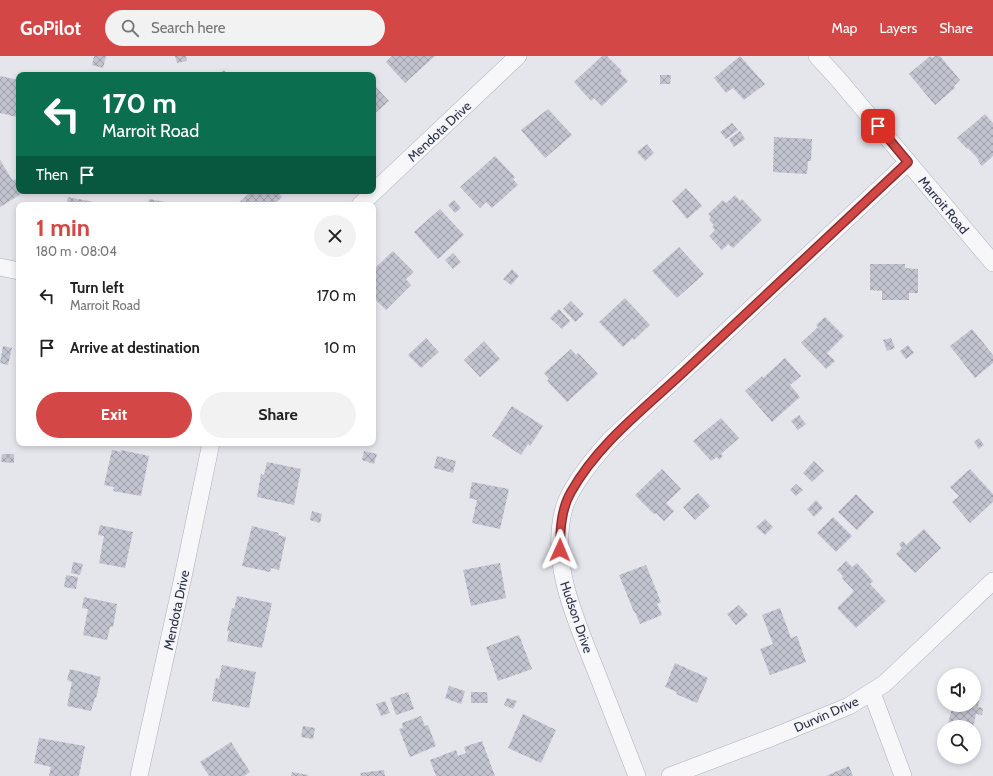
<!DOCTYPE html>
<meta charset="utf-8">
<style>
body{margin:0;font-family:Cabin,sans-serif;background:#f2f2f2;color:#222;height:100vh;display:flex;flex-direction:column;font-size:15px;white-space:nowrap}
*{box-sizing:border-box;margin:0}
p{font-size:13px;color:#767676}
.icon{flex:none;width:22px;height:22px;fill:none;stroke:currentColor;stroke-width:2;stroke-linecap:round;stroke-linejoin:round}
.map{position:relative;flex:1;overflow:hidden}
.drawer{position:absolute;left:16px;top:146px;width:360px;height:244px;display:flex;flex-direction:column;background:#fff;border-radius:8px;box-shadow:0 2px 6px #0003}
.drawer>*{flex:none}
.hud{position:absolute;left:16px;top:16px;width:360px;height:122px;border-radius:8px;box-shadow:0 2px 6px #0003;background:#0b6e4f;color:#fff;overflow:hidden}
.tools{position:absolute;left:937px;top:612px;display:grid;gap:8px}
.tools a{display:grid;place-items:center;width:44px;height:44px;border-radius:50%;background:#fff;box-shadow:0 2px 6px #0003;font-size:20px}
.pin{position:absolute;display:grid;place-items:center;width:34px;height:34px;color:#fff;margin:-17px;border-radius:8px;box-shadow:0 2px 6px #0006}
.me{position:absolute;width:44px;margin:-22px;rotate:1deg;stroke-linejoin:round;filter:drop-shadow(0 0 3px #0008)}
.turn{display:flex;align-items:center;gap:14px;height:84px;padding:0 20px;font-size:18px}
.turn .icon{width:52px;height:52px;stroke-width:2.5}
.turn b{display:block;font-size:28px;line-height:34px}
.then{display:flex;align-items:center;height:38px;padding:0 20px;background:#0003;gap:8px;font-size:15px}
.round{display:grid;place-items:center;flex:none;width:42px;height:42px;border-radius:21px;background:#f2f2f2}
.overview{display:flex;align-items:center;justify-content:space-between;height:68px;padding:0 20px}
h1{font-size:24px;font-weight:800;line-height:30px;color:#d34847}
.primary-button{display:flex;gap:8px;margin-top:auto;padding:8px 20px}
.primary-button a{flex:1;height:46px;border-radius:24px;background:#d34847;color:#fff;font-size:16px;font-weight:800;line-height:46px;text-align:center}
.primary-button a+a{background:#f2f2f2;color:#222}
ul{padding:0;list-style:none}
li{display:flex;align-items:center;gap:12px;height:52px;padding:0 20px}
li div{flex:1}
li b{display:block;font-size:15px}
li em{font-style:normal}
header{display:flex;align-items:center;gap:24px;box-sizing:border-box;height:56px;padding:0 20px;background:#d34847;color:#fff}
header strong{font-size:19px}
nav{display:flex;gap:22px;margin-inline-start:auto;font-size:14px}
.search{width:280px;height:36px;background:#f2f2f2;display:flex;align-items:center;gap:10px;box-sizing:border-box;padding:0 14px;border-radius:22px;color:#767676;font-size:15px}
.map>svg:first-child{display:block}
</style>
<header>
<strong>GoPilot</strong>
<div class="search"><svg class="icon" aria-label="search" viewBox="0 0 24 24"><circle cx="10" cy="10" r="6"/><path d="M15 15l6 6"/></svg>Search here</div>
<nav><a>Map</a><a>Layers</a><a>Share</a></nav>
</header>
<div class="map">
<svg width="993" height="720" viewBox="0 0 993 720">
<defs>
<pattern id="building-cross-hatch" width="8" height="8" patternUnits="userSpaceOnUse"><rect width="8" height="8" fill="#c1c4cf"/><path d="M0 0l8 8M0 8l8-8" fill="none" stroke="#9da0aa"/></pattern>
</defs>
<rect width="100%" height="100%" fill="#e4e6ec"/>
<path fill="url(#building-cross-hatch)" d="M94,0h12l-3,12 -11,-3z
M175,0h11l1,5 -10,2z
M392,0h43l-30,27 -19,-21z
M602,0h5l15,15 -2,2 8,8 -26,25 -8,-8 -3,3 -17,-19z
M740,0l25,28 -21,16 -11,-12 -7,5 -12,-15z
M930,0l2,2 3,-2h5l20,24 -6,6 1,2 -20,17 -26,-31z
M224,14l4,5h-11z
M660,19h11l-1,9h-10z
M0,20l19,4v35h-1l-1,2 -17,-4z
M373,28l16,17 -16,14z
M548,53l24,26 -27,23 -24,-28z
M985,58l8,9v33l-11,10 -4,-5 1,-1 -11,-12 -1,1 -10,-11z
M732,67l6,7 -12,9 -6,-7z
M740,75l5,8 -11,8 -5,-8z
M774,81l38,2 -1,22h-3l-1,13 -34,-2z
M647,88l7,9 -9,8 -8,-9z
M495,100l20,21 -2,2 5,6 -26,23 -6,-6 -6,6 -20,-21z
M0,104l13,21 6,-4v14h7l-26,16z
M686,132l16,18 -15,13 -15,-18z
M248,135h29l5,6 -8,8h-38l13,-12z
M735,139l5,6 2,-2 20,21 -29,28 -5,-4 -6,6 -13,-14 6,-6 -3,-3 2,-2 -5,-5 2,-3 -3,-3 15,-14 3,3z
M68,141l36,7 -1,1h-37z
M149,143l26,5v1h-27z
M454,144l7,8 -6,5 -7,-8z
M440,153l24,26 -26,24 -24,-27z
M679,191l25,27 -27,24 -25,-27z
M393,195l21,21 -8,7 5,6 -25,25 -13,-13v-27z
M453,197l8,9 -8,7 -8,-9z
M870,208h35v4l13,1v24h-9v7h-27v-9l-12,-1z
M512,213l7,7 -8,9 -8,-6z
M625,242l25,27 -16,15 -1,-2 -10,9 -24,-25z
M571,245l13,13 -9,8 -12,-13z
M559,253l11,12 -8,8 -12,-11z
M825,261l19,19 -17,17 8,8 -9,8 -25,-26 17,-16 -2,-2z
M972,273l21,26v8l-18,15 -25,-32z
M426,282l13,14 -18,16 -13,-13z
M891,282l4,10 -8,3 -4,-11z
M484,285l16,18 -20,18 -16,-17z
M908,289l6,8 -8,6 -6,-8z
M3,290l9,2 -4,17 -8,-2z
M571,293l5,6 2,-2 20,21 -31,28 -20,-21 2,-2 -5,-6z
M785,302l16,18 -11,9 10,12 -28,25 -27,-31 17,-15 1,2z
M512,350l31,20 -13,20 -2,-2 -7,11 -29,-19z
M799,359l7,9 -8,6 -7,-9z
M721,362l18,20 -18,16 2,2 -4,4 -2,-3 -6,4 -18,-20z
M979,382l5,7 -5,4 -5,-7z
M287,387h20l-1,3 -8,-2v2z
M112,394l9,2v-2l28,6 -8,40 -28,-5 1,-4 -10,-2z
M364,395l13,3 -3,10 -12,-4z
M2,398h12v9l-13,-1z
M437,400l19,5 -3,12 -19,-5z
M814,405l10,10 -12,11 -9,-9z
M267,406l34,7 -7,36 -37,-8 4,-23 3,1z
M662,413l19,20 -15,14 8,8 -10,10 -8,-8 -2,1 -19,-19z
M970,413l23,25v8l-23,21 -18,-21 7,-6 -9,-9z
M472,426l37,7 -9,40 -28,-6 5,-23 -8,-2z
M796,428l7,6 -7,6 -6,-6z
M698,437l12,13 -15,14 -12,-13z
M856,438l18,18 -17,18 -19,-18z
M816,444l7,8 -9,9 -7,-8z
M312,455l10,3 -2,9 -10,-3z
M833,461l19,19 -16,16 -19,-19z
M765,463l8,8 -8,8 -9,-8z
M100,469l33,7 -8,36 -26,-5 5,-27 -6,-1z
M252,470l27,7 -1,2 8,2 -7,33 -8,-2 -1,4 -28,-6z
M924,473l17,19 -26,25 -19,-19 6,-6 -3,-4 4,-3 3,4z
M846,505l6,6 5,-4 16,18 -3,3 16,17 -30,27 -19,-20 17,-17 -12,-13 1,-2 -6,-6z
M73,506l10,2 -3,11 -9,-2z
M500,507l6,35 -35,8 -8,-36z
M646,509l15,37 -4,2 5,11 -22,9 -5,-12h-1l-15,-37z
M66,519l12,2 -2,12 -12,-2z
M237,540l35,7 -10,45 -35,-7 2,-10h-2l5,-23 2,1z
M84,541l33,7 -4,23h-3l-3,13 -24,-5 5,-26 -6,-1z
M739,549l9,10 -12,10 -9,-11z
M780,552l11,30 6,-2 9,26 -36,13 -10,-26 13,-5 -11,-29z
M519,579l13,34 -34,12 -12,-34z
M675,607l33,15 -11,25 -21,-9 1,-2 -12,-5z
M222,609l34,7 -7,36 -37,-7 4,-23 3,1z
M70,613l31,8 -5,21h-1l-4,13 -24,-5 5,-24 -5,-2z
M449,630l16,5 -4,13 -16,-6z
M408,636l6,17 -18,6 -6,-17z
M471,636h16l1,11h-17z
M507,642l10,3 -4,8 -9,-4z
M974,643l5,2 -1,6 5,1 -1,7 -6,-1 -3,13h-26l6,-22h21z
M385,645l5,12 -9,3 -5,-12z
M523,658l33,16 -15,33 -33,-15z
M421,660l4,10 3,-1 8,21 -26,11 -11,-28 4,-1 -1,-5z
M303,670l12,2 -2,11 -12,-2z
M39,682l46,8 -6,30h-30l2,-9 -17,-4z
M482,685l13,35h-59l-6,-16 26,-10 2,6 8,-3 -2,-6z
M231,686l19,30 -6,4h-35l-9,-14z
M849,710l4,10h-27z
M384,714l1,6h-24l-1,-3z
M292,716l16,3v1h-17z"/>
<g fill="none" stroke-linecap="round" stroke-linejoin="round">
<g stroke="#acafba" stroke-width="18">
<path id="street" d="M817,0l21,23 155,184
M360,149l158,-149
M0,211l19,4
M872,637l31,83
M139,720l44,-199 28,-134
M637,720c-14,-35 -27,-70 -41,-105 -20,-51 -47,-107 -32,-163 7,-23 30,-50 46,-68l298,-278
M670,720l103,-39 76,-31 35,-22 109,-103"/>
</g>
<use href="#street" stroke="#f7f7fa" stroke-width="17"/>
</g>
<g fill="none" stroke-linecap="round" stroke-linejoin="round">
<g stroke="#892f2e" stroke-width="10">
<path id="route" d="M560,494c0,-19 1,-41 11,-58 28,-50 77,-86 118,-125 73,-68 146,-137 219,-205l-30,-36"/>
</g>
<use href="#route" stroke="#d34847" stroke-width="7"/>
</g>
<g text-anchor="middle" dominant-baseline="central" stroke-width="3" stroke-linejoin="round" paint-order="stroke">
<g font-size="13" fill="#2b3045" stroke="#f4f5f9">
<text transform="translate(439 75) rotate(-43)">Mendota Drive</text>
<text transform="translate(944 149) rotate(50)">Marroit Road</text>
<text transform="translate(176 554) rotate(-78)">Mendota Drive</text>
<text transform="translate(577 561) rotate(71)">Hudson Drive</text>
<text transform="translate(826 658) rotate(-24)">Durvin Drive</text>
</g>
</g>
</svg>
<div class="tools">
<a><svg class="icon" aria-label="sound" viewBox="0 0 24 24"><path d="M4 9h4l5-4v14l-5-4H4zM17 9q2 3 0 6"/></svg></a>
<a><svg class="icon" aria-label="search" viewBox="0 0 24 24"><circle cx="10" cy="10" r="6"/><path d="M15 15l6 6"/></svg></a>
</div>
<div class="pin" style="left:878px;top:70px;background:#d93025"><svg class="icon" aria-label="arrive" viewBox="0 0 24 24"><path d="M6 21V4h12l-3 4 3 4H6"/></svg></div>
<svg class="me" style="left:560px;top:494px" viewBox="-20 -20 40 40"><path d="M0-17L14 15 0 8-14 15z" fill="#d34847" stroke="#fff" stroke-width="4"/></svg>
<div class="hud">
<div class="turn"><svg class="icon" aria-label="left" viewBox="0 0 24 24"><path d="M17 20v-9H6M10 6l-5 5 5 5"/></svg><div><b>170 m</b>Marroit Road</div></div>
<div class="then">Then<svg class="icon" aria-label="arrive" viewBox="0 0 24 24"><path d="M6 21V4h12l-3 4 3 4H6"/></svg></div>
</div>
<section class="drawer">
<div class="overview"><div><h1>1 min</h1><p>180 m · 08:04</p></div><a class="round"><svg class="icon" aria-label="close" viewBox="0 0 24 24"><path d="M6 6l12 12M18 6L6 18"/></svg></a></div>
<ul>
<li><svg class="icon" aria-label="left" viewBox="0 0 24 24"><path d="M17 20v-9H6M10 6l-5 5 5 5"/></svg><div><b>Turn left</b><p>Marroit Road</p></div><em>170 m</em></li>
<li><svg class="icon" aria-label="arrive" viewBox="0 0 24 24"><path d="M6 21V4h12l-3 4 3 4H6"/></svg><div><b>Arrive at destination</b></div><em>10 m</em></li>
</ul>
<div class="primary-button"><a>Exit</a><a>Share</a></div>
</section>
</div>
